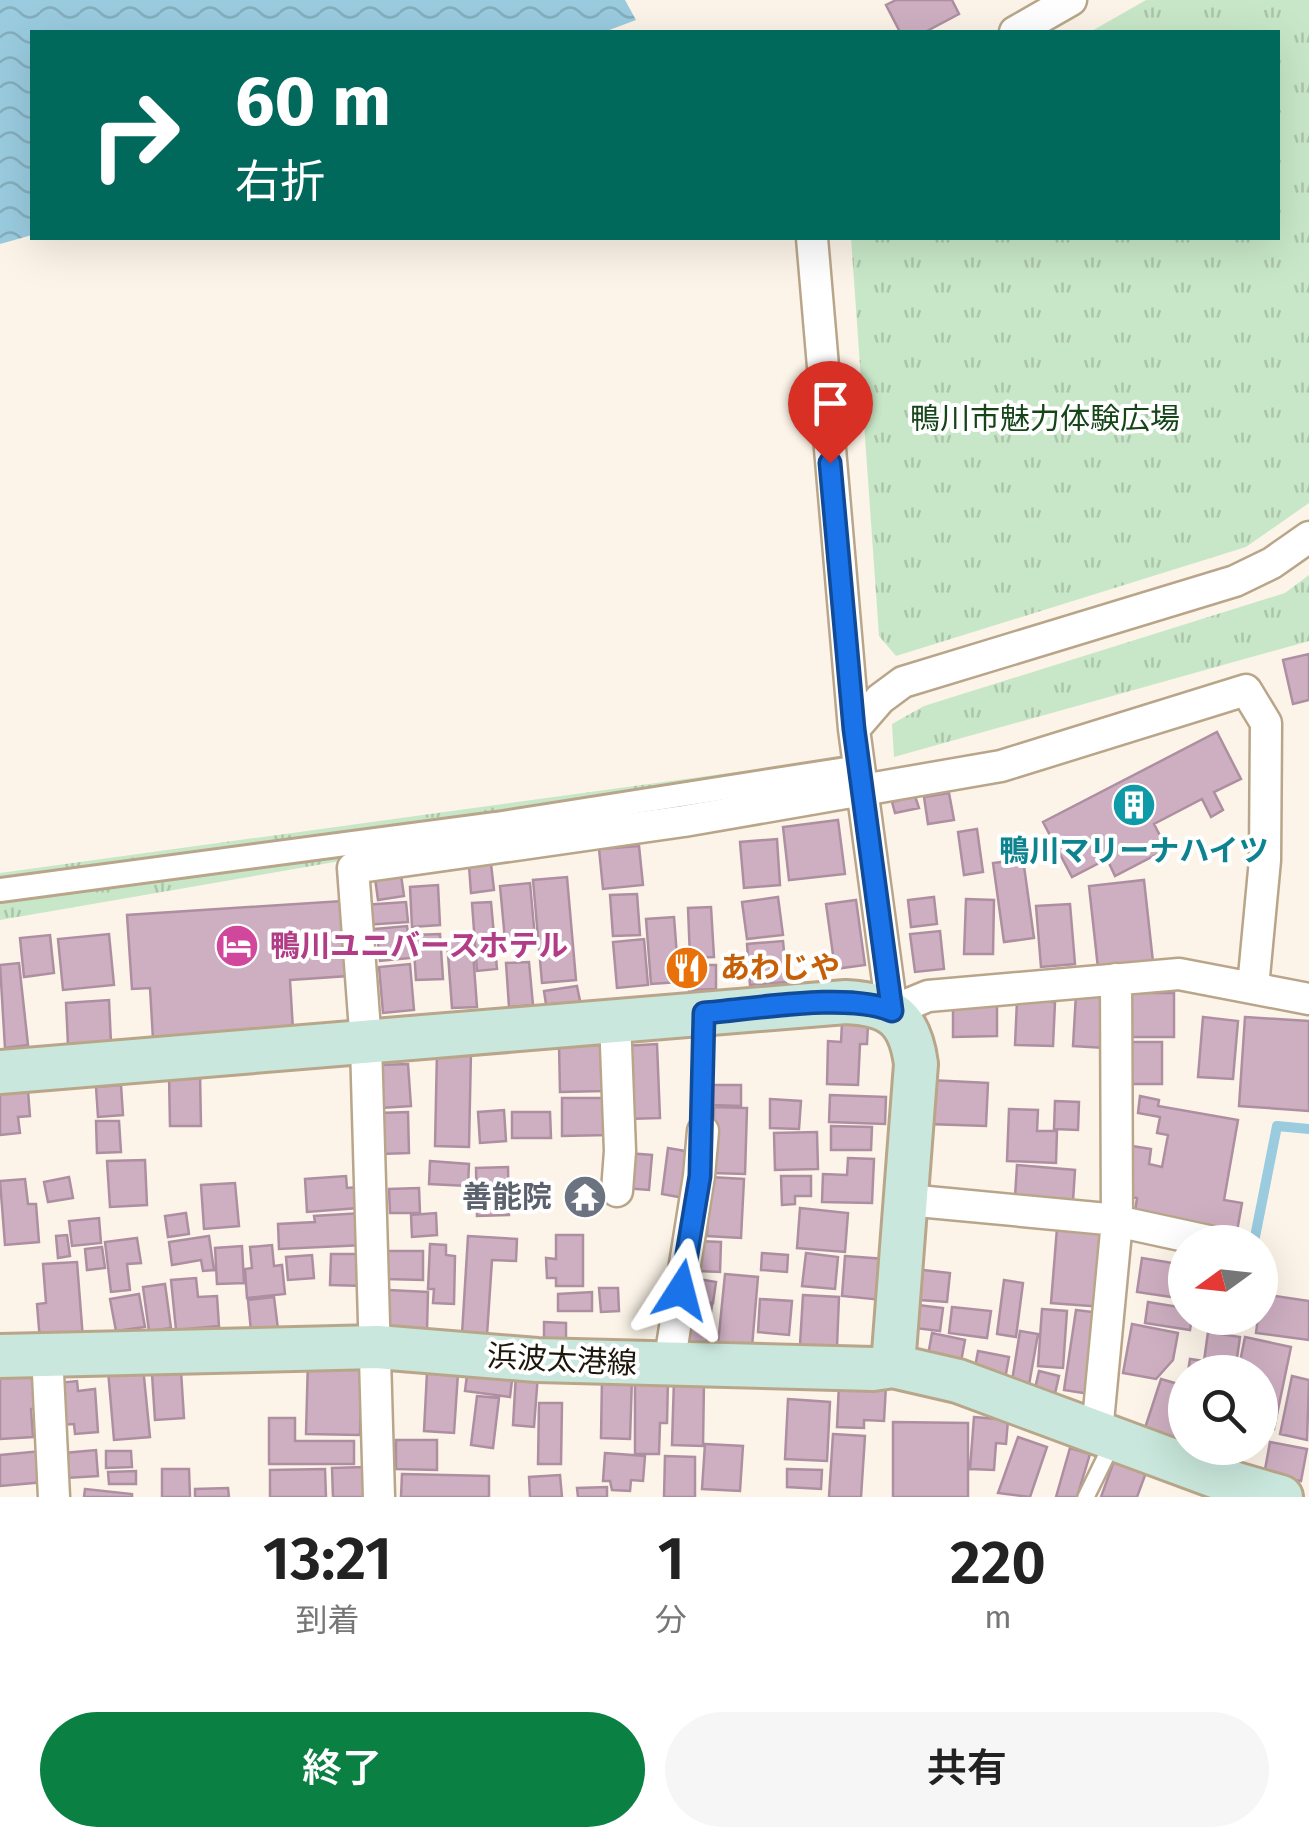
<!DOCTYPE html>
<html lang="ja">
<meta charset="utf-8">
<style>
body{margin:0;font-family:"Fira Sans","Noto Sans JP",sans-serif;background:#f6f6f6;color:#222;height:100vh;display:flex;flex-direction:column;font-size:38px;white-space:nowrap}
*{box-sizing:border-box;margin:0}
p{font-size:32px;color:#767676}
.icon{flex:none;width:55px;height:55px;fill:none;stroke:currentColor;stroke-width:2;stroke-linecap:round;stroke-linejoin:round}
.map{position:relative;height:1497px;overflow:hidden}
.details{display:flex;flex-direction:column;background:#fff;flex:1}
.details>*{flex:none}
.banner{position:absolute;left:30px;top:30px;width:1250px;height:210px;border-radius:0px;box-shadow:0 10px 40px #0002;background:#00695c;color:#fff;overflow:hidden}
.needle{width:65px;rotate:255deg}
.tools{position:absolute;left:1168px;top:1225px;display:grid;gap:20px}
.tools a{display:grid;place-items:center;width:110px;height:110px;border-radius:50%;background:#fff;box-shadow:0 10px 40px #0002;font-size:50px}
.pin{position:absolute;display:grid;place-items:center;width:85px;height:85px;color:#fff;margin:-102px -42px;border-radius:50% 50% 50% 0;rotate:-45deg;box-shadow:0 0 10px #0007}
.pin .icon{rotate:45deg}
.me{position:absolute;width:110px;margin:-55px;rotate:9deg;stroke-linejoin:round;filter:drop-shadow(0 0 8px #0008)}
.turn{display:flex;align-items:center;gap:35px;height:210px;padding:0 40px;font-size:45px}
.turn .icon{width:130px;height:130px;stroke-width:2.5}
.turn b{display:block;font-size:70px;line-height:85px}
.eta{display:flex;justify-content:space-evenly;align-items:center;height:170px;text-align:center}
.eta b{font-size:60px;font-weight:600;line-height:70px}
.button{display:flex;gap:20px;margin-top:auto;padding:20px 40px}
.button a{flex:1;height:115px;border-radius:60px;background:#0b8043;color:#fff;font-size:40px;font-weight:600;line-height:115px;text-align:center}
.button a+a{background:#f6f6f6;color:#222}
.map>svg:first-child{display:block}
</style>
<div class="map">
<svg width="1309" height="1497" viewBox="0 0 1309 1497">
<defs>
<pattern id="park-tufts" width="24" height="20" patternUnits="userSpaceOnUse" patternTransform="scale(2.5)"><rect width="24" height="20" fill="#c8e7c8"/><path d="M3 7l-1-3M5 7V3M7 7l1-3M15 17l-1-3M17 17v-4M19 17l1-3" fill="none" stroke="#abc5aa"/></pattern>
<pattern id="water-waves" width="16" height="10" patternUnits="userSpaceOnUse" patternTransform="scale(2.5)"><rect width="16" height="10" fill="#9acbdf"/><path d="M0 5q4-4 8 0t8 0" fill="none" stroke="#84aebe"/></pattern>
</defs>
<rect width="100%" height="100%" fill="#fcf4e8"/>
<path fill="url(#park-tufts)" d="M1146,0h163v503l-63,44 -350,109 -17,-20 -28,-398h427v-206h-188z
M1309,575v66l-415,116 -2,-33 32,-18 361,-113z
M838,758l-4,28 -482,73 -352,61v-47z"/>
<path fill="url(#water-waves)" d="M0,0h625l11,20 -32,12h-572v203l-32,9z"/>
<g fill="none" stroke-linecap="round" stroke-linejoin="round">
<path stroke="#9acbdf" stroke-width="10" d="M1255,1237l22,-111 32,3"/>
</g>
<path fill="#ceafc2" stroke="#ad8fa1" stroke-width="2.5" d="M896,0h56l7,14 -34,18h-25l-14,-27z
M1309,654v46l-16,4 -10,-44z
M1217,732l24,47 -27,13 9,18 -12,7 -9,-18 -48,25 13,25 -52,27 -8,-17 -35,18 -29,-55z
M949,793l5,27 -26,4 -4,-27z
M915,796l4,12 -24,5 -3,-11z
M838,820l7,54 -56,6 -6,-53z
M977,829l6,43 -19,3 -6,-43z
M777,839l3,46 -36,3 -4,-46z
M639,846l4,39 -40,4 -4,-40z
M1023,859l11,79 -30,4 -11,-79z
M491,864l3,26 -23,3 -2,-27z
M401,875l3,21 -26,4 -3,-22z
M567,877l9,103 -34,3 -9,-103z
M1144,880l9,82 -55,6 -9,-82z
M530,883l5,55 -30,2 -5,-54z
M438,885l2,40 -28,2 -2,-40z
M637,894l3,41 -27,1 -3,-41z
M778,897l5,38 -36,4 -5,-37z
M934,897l3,27 -26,3 -3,-27z
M966,899l28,1 -1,54h-29z
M856,900l9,65 -30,4 -9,-65z
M342,901l6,75 -58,4 3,50 -140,9 -3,-51 -18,1 -5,-74z
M406,902l2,20 -44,3 -1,-20z
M491,902l6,67 -20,2 -5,-68z
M1070,904l5,60 -34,3 -5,-61z
M711,907l3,50 -24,1 -2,-50z
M674,917l5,65 -28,2 -5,-65z
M407,926l4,32 -31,3 -2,-19 -13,1 -1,-13z
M940,931l4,38 -29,3 -5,-38z
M109,934l5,51 -51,5 -5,-51z
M440,934l3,45 -27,1 -3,-45z
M50,935l4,38 -30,4 -4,-39z
M472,939l5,68 -25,1 -5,-67z
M644,939l4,46 -31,3 -4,-46z
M783,941l4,41 -37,3 -3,-41z
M529,962l4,43 -24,2 -3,-44z
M19,963l9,82 -23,3 -5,-83z
M410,964l4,46 -31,3 -4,-46z
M689,965h27v24l-27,1z
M577,986l4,20 -34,5 -3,-20z
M1128,993h46v44h-46z
M1076,994l32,2 -3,52 -32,-2z
M109,1000l2,43 -43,2 -2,-42z
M1017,1000l38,2 -2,44 -38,-1z
M997,1004v32l-44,1v-32z
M1203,1017l35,4 -5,58 -35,-2z
M1245,1017l64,4v90l-70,-5z
M842,1023l26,1 -1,20h-7l-2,41 -31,-1 1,-43 13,1z
M1125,1042h37v42h-36z
M657,1044l3,74 -33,1 -3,-73z
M559,1045h45v46l-44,1z
M437,1051h34l-2,96 -34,-1z
M408,1064l3,42 -30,2 -2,-43z
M200,1073l1,53h-31l-1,-52z
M929,1080l59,3 -2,43 -59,-2z
M121,1085l2,30 -25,2 -2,-30z
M713,1085h28v21l-28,-1z
M28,1091l2,25 -12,1 2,16 -20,2v-42z
M830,1095l56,2 -1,27 -56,-2z
M1140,1096l19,4 -1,6 80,14 -14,80 18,3 -6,34 -102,-18 3,-21 -14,-2 9,-50 19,3 -2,15 13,3 6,-32 -11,-2 3,-16 -22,-4z
M562,1098h45l1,37 -46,1z
M770,1099l31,2 -2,28 -29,-1z
M1055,1101l24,1 -1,28 -24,-1z
M714,1107l33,1 -2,66 -32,-1z
M1009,1109l29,1 -1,21h20l-1,32 -49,-2z
M504,1110l2,31 -26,2 -2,-31z
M408,1112l1,41 -29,1 -2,-41z
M512,1112h38l1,26h-39z
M96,1121h23l2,31 -24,1z
M831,1126l41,1 -1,23h-40z
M817,1132l1,37 -43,1 -1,-37z
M668,1148l23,4 -7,46 -22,-4z
M627,1153l25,2 -3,35 -25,-2z
M848,1158l26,1 -2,44 -50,-1 1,-28 24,1z
M145,1160l2,45 -37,2 -3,-46z
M430,1161l39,3 -1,22 -39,-2z
M1017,1165l58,5 -2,31 -58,-4z
M508,1167l1,48 -32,1 -1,-48z
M346,1176l1,12 10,-1 1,21 -51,4 -2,-33z
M781,1176h30v20h-16v8l-13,1z
M69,1177l4,21 -25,4 -4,-20z
M710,1177l34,2 -3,59 -34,-2z
M25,1179l3,25h8l3,38 -34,3 -5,-64z
M580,1182l19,4 -1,23 -27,-1 1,-23h8z
M235,1183l4,43 -35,3 -3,-44z
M419,1188l1,25h-30l-1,-24z
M800,1208l48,5 -3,39 -48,-4z
M186,1213l3,21 -21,3 -3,-21z
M362,1213l2,32 -85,4 -1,-25 37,-2 -1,-6z
M436,1213l1,22 -25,2 -1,-22z
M99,1218l2,25 -29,3 -3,-25z
M1057,1228l53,5 -7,74 -52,-4z
M67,1235l3,21 -12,2 -2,-22z
M556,1235h27v51h-27v-8h-9l-1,-20 10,1z
M209,1236l5,34 -11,1 -2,-11 -29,5 -3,-23z
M468,1236l49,3 -1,22 -24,-1 -5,75 -25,-1z
M137,1238l4,25 -14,1 3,26 -19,2 -6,-50z
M698,1241l23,1 -1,30 -22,-1z
M430,1244l16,1v10l9,1 -1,48 -21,-1 1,-14h-6z
M272,1245l2,21 8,-1 3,29 -38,4 -2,-29 7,-1 -2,-21z
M242,1246l2,37 -27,1 -2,-36z
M102,1247l3,21 -18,2 -2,-21z
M387,1251h36v29l-37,-1z
M762,1253l26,2 -1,17 -26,-2z
M806,1253l32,4 -3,32 -33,-3z
M331,1254h33v32l-34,-1z
M312,1255l2,23 -26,2 -2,-23z
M845,1256l40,3 -3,41 -40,-4z
M1142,1258l43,7v34l-48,-7z
M77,1262l6,77 -43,2 -3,-37 9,-1 -3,-39z
M923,1270l27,3 -3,29 -27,-2z
M725,1274l33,3 -6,70 -34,-3z
M687,1277l29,5 -3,21 -29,-4z
M196,1278l2,19 19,-1 2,30 -43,4 -5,-50z
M1004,1280l19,3 -7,54 -19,-3z
M165,1284l6,44 -22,3 -6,-44z
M599,1288h19l1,23 -18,1z
M388,1290l40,2 -1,38 -40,-2z
M592,1292v19h-34v-17z
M139,1294l6,33 -29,4 -6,-32z
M1261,1294l48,7v39l-53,-7z
M803,1295l36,2 -2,50 -37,-2z
M274,1297l4,32 -27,2 -3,-31z
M760,1299l32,2 -3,34 -31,-3z
M684,1301l28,4 -6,40 -28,-4z
M1148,1302l37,6v10h7l-2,12 -45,-7z
M918,1305l25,3 -3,23 -25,-3z
M952,1307l39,4 -4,27 -38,-5z
M1042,1309l25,2 -4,57 -25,-2z
M1076,1310l25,3 -11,81 -26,-4z
M544,1322l22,1v21h-22z
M1132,1324l46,9 -5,27 -17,19 -33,-6z
M1020,1331l18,3 -9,51 -17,-4z
M1208,1332l32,5 -5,35h-47l2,-13 14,2z
M932,1333l33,7 -5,27 -33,-6z
M1245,1337l46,10 -17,82 -14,-3v-54h-22z
M978,1351l31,6 -4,22 -31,-6z
M308,1359l53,1 -1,75 -54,-1z
M143,1367l7,70 -36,3 -6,-70z
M468,1367l45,5 -3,25 -45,-6z
M38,1371l3,37 -10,1 2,28 -33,2v-65z
M181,1371l3,47 -29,2 -3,-46z
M1039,1371l20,5 -5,22 -20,-5z
M427,1372l31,1 -4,60 -30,-2z
M516,1373l22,1 -4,53 -21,-2z
M1292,1376l17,4 -2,60 -27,-6z
M602,1378h30l-2,61 -29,-1z
M635,1378l33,1 -1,44h-7l-1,31h-24z
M674,1379l30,2 -1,65 -31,-1z
M1161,1379l24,7v55l-40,-13z
M77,1381l1,10 17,-2 3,43 -23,2 -1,-10 -14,1 -3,-42z
M839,1384l47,1 -2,36 -20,-1v8l-27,-1z
M477,1396l22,2 -6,50 -22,-3z
M788,1399l42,3 -3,59 -42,-2z
M539,1403h23l-1,61h-23z
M974,1417l34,3 -2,24 -10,-1 -2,27 -24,-1z
M269,1418h26v23h59v23h-85z
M893,1422l75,1v74h-75z
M833,1434l32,2 -4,61h-32z
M1018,1437l29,10 -17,50 -32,-4z
M396,1440h41v30l-41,-1z
M1270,1442l37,7 -6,32 -37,-6z
M705,1444l38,2 -3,45 -38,-2z
M1070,1448l20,6 -13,43h-21z
M96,1450l2,26 -32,2 -2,-25z
M41,1451l3,31 -44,4v-31z
M106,1451h25l1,16 -26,1z
M605,1453l40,3 -2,25 -12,-1 -1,11 -18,-1 -2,-9h-7z
M665,1456l30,1v40h-31z
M1115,1458l32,12 -10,27h-36z
M365,1467l11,30h-43l-1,-29z
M162,1469h27l1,28h-28z
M325,1469l1,28h-56v-27z
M787,1469l35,1 -1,19 -34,-2z
M136,1471v13h-27l-1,-12z
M402,1474l87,2v21h-88z
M560,1475l2,22h-32l-1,-20z
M607,1487v10h-29l-1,-9z
M228,1488l1,9h-34v-8z
M85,1489l47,5v3h-48z"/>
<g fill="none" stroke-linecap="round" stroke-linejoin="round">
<g stroke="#b9a68a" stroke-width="20">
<path id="service" d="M703,1131l1,-116
M1086,1497l27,-55"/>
</g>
<g stroke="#b9a68a" stroke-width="28">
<path id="pedestrian" d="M0,890l496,-66 363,-57"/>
</g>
<g stroke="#b9a68a" stroke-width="35">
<path id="minor" d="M1015,32l56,-32
M812,238l42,491 38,282 36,-15 251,-22 130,25
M854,729l26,-30 23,-17 332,-101 37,-18 37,-26
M615,1019l5,132 -3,40
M907,1200l200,19 106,23
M47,1353l7,144
M669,1365l30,-189 4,-45
M1097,1432l20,-211 -1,-242
M379,1497l-13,-453 -13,-176 331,-47 317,-55 245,-76 20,33 -1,137 -12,127"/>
</g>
<g stroke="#b9a68a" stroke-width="48">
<path id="secondary" d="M0,1072c282,-22 564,-48 846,-70 45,2 64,16 70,62l-23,302
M0,1356l377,-9 160,13 336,9 20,-3 65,15 278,103 45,13"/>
</g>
<use href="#service" stroke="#fff" stroke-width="15"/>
<use href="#pedestrian" stroke="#fff" stroke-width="22"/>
<use href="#minor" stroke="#fff" stroke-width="30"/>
<use href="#secondary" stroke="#c9e7dc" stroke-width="42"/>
</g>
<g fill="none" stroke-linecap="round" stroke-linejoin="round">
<g stroke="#114b97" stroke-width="25">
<path id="route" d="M681,1290l19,-114 4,-163c51,-4 144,-21 188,-2l-38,-282 -24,-266"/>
</g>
<use href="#route" stroke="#1a73e8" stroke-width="18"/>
</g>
<defs>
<g id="building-disc" transform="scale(2.25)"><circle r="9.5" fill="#0f9aa8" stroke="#fff"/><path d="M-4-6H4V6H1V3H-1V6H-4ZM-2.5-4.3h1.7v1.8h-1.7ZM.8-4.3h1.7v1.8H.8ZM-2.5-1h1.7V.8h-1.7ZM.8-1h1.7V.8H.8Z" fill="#fff"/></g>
<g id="hotel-disc" transform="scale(2.25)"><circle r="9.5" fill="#d1479c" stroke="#fff"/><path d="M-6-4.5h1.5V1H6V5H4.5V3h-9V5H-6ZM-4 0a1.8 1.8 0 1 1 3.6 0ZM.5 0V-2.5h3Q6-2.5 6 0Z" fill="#fff"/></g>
<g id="restaurant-disc" transform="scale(2.25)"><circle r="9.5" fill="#e8710a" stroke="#fff"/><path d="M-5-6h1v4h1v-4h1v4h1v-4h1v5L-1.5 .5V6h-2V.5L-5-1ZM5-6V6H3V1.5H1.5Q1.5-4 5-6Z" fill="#fff"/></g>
<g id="temple-disc" transform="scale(2.25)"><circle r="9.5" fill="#6b7280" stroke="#fff"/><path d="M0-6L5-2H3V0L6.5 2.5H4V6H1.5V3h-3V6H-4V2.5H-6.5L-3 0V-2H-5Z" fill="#fff"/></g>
</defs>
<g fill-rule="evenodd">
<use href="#building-disc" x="1134" y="805"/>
<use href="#hotel-disc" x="237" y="946"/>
<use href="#restaurant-disc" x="687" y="968"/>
<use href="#temple-disc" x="585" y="1197"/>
</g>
<g text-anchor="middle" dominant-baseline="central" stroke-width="8" stroke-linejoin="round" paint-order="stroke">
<g font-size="30" fill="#164519" stroke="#fff">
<text x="1045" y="419">鴨川市魅力体験広場</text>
</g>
<g font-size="30" font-weight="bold" fill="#0d838f" stroke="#fff">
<text x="1134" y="851">鴨川マリーナハイツ</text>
</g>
<g font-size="30" font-weight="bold" fill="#b23c85" stroke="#fff" text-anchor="start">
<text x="270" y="946">鴨川ユニバースホテル</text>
</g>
<g font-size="30" font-weight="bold" fill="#c56008" stroke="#fff" text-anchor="start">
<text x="720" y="968">あわじや</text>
</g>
<g font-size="30" font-weight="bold" fill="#5b616d" stroke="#fff" text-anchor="end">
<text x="552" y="1197">善能院</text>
</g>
<g font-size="30" fill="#1c160b" stroke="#fff">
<text transform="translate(562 1360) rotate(3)">浜波太港線</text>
</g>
</g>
</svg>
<div class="tools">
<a><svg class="needle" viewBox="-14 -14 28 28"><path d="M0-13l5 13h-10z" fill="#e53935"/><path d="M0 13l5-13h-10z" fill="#767676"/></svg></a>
<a><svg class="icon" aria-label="search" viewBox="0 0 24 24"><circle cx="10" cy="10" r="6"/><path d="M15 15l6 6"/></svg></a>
</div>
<div class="pin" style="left:830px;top:463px;background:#d93025"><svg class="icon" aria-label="arrive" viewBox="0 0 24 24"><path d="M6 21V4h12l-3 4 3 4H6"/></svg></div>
<svg class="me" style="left:681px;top:1290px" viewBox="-20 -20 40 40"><path d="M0-17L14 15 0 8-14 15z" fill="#1a73e8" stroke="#fff" stroke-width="4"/></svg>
<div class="banner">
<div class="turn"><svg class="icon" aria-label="right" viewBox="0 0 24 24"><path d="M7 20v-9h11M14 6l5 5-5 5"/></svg><div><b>60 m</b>右折</div></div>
</div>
</div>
<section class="details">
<div class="eta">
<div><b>13:21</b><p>到着</p></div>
<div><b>1</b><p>分</p></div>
<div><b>220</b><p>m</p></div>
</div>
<div class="button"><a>終了</a><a>共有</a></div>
</section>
